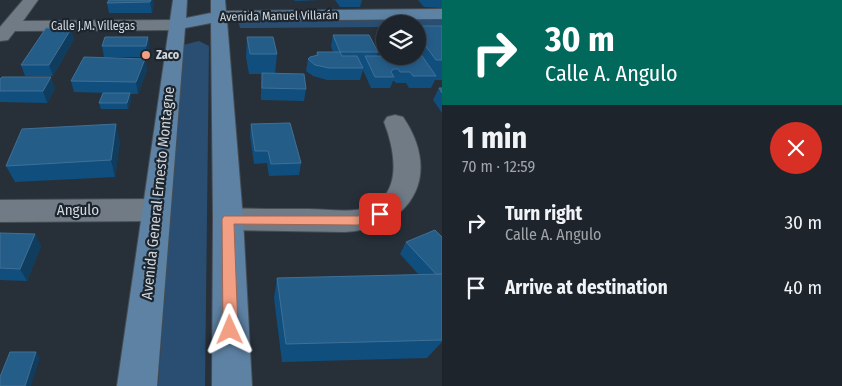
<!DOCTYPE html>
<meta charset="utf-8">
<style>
body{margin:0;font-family:"Fira Sans Condensed",sans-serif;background:#252c33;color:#f1f3f6;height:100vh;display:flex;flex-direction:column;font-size:19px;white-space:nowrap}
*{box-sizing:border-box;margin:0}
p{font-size:16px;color:#a0a4a9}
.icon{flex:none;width:28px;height:28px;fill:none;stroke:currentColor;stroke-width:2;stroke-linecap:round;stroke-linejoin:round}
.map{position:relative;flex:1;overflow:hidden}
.panel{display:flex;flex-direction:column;background:#1d242b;width:400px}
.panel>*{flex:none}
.top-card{background:#00695c;color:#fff;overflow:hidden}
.buttons{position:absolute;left:376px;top:15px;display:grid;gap:10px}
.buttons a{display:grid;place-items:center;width:50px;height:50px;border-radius:50%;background:#1d242b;box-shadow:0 2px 8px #0003,0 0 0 1px #3b4147;font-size:25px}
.pin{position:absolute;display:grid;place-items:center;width:42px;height:42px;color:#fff;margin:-21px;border-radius:10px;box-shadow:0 2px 8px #0006}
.me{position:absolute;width:55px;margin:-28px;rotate:359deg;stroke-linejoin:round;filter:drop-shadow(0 0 4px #0008)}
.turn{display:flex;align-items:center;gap:18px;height:105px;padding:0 20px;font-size:22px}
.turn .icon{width:65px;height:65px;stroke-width:2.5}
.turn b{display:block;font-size:35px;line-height:42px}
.round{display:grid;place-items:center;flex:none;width:52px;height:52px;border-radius:26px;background:#252c33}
.head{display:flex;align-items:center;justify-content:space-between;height:85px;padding:0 20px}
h1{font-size:30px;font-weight:700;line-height:38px}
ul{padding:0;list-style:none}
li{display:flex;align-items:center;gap:15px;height:65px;padding:0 20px}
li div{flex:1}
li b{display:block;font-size:19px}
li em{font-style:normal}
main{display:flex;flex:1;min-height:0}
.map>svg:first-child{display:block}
</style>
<main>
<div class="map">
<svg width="442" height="386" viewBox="0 0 442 386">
<rect width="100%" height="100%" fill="#273039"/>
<path fill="#294e71" d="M238,20h204v7h-24v-3h-33v3l-145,1z
M199,41l10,5 -4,340h-47l25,-341z"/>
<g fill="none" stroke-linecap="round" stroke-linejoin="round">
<g stroke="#464e55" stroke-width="2">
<path id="minor" d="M23,0h15l-15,21 153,-1 6,2 2,3 -2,3 -6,2 -161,1 -7,9 -8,1v-14z
M395,115l8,2c39,57 10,111 -58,115l-117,-2 -10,-3 -5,-8 5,-8 10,-3c27,1 54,1 80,1 19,0 40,4 58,-1 38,-12 29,-58 18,-86l3,-5z
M155,199l10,3 4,8 -4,8 -10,3 -155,1v-22z"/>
</g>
<g stroke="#464e55" stroke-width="2">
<path id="major" d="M173,0h14l-1,18 25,-5v-13h14l1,11 216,-2v10l-215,2 16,198 9,167h-40l1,-167 -2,-196 -26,5 -28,358h-40z"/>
</g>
<use href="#minor" fill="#707b86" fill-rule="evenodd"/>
<use href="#major" fill="#5e82a4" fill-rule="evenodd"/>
</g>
<path fill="#104e7e" d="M153,0l1,4 -2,9h-43l-2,-10z
M294,0h27l-26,1z
M335,0h27l-2,7h-20z
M418,0h24v8l-18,-1z
M418,26h24v54h-7l-4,8h-22l-3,-5h-10l-2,-2h-1l-3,7h-19l-8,-18 -3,10h-33l-14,-4 -7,-5 2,-12 8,-3 1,-4h16l-2,-6 2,-11 45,17 -1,4h41z
M148,37l1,11 -2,9h-43l-2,-11z
M247,37l30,17 -2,20 31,15 -2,12 -43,-1v-15l1,-11h-13l-3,-17z
M74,39l-21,37h-28l-4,-11z
M145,59l2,11 -9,24h-8l1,6 -3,9h-27l-2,-6 10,-10 -35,-1 -3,-11z
M0,79l55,10 -8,14 -47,-1z
M439,88h3v25l-9,-13z
M251,124l50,39 -2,12 -30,1 -2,-13 -13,1 -4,-28z
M120,141l-5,36 -100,5 -9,-16z
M0,233l41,13 -14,35 -27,-1z
M442,237v105l-15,16 -145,4 -8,-64 3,-20 142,-3 -19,-21 6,-12z"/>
<path fill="#103c5e" d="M151,0h2l1,4 -2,9 -2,-11z
M71,29l3,10 -21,37 -4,-11z
M148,37l1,11 -2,9 -1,-11z
M145,59l2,11 -9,24 -2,-12z
M51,77l4,12 -8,14 -4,-12z
M130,93l1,7 -3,9 -1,-6z
M116,124l4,17 -5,36 -4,-17z
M35,234l6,12 -14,35 -7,-12z
M36,352l4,6 -9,28h-6z"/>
<path fill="#255d89" stroke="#407096" d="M109,0h42l-1,2 -43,1z
M418,26h24v34h-6l-18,-24z
M46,28l25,1 -22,36h-28z
M333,35h36l9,17h-38z
M105,37h43l-2,9h-44z
M247,37h26l4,17h-27z
M317,52h23l2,4h15l6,12h-34l-14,-3 -7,-6 2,-2 8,-2z
M418,53h2l16,23h-23l-3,-4h-10l-2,-3h-5l-2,3 3,5h-19l-10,-21h34l6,10 -5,-10h18z
M84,57l61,2 -9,23 -65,-1z
M262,73l42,1 2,15 -44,-1z
M2,77h49l-8,14h-43v-12z
M439,88h3v5z
M103,93h27l-3,10h-28z
M290,123l11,40 -30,1 -3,-13h-13l-4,-27z
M116,124l-5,36 -105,6 16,-37z
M435,230l7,7v36l-5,2 -31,-33z
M0,233l35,1 -15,35 -20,-1z
M442,274v66l-156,4 -9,-66z
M10,352h26l-11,34h-25v-9z"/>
<path fill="#f39f83" stroke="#9e6755" d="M380,209l4,2 2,3 -2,3 -26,8 -124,-1 4,106 -2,6 -6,2 -5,-2 -2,-6 -1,-111 2,-3h134z"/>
<circle fill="#f39f83" stroke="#1d262f" stroke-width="2" cx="146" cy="55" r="5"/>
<g text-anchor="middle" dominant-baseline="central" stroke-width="4.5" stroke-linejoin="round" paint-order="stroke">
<g font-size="12" fill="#d2d8de" stroke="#1d262f">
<text transform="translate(279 16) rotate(-1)">Avenida Manuel Villarán</text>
<text x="93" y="26">Calle J.M. Villegas</text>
</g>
<g font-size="12" font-weight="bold" fill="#d2d8de" stroke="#1d262f" text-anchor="start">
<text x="156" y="55">Zaco</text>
</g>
<g font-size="15" fill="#d2d8de" stroke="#1d262f">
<text transform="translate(158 193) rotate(-84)">Avenida General Ernesto Montagne</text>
<text x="78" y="210">Angulo</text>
</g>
</g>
</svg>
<div class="buttons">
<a><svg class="icon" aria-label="layers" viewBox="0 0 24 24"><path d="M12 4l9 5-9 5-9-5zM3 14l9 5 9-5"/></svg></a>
</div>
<div class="pin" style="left:380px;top:214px;background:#d93025"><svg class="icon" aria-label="arrive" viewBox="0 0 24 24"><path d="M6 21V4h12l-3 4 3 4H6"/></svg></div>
<svg class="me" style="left:230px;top:330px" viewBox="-20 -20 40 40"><path d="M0-17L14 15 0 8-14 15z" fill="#f39f83" stroke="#fff" stroke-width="4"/></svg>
</div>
<section class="panel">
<div class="top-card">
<div class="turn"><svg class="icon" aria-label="right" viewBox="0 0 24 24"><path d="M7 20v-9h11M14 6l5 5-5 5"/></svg><div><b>30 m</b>Calle A. Angulo</div></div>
</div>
<div class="head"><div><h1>1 min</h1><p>70 m · 12:59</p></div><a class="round" style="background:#d93025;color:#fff"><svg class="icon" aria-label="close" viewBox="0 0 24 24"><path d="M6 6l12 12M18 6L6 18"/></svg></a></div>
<ul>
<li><svg class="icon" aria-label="right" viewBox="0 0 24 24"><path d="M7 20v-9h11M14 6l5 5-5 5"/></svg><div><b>Turn right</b><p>Calle A. Angulo</p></div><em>30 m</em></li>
<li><svg class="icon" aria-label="arrive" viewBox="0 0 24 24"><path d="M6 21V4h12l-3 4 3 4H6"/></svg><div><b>Arrive at destination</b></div><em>40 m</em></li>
</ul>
</section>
</main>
